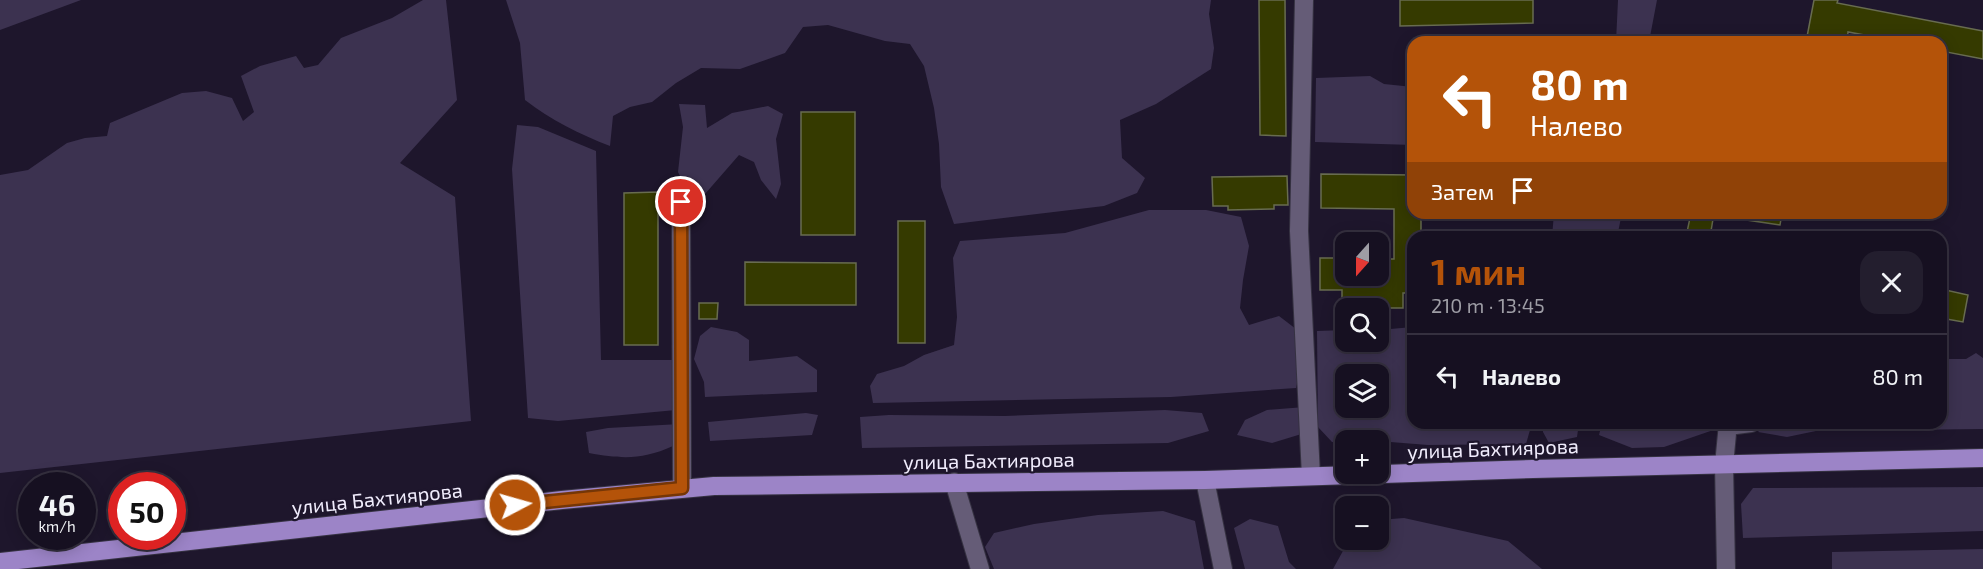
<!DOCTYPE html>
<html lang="ru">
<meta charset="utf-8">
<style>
body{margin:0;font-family:"Exo 2",sans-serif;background:#231e2e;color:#f1f3f6;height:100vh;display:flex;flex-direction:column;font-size:22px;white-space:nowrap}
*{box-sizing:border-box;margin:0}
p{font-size:20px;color:#9e9da5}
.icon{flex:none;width:33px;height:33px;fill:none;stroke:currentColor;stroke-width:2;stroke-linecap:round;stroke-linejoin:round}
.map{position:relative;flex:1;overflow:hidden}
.side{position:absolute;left:1407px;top:231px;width:540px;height:198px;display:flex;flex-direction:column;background:#161021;border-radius:18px;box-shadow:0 3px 15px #0003,0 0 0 2px #35303f}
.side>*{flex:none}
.hud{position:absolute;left:1407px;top:36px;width:540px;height:183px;border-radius:18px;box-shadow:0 3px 15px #0003,0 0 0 2px #35303f;background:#b45309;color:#fff;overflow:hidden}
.needle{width:39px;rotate:201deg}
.tools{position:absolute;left:1335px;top:232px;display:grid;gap:12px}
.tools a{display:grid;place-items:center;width:54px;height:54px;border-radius:12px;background:#161021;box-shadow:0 3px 15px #0003,0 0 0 2px #35303f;font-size:30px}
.speed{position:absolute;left:18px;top:472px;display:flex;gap:12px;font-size:30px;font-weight:700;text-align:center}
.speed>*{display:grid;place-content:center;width:78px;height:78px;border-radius:50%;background:#161021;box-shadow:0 3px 15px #0003,0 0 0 2px #35303f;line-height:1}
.speed small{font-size:15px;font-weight:400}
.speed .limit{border:9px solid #d22;background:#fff;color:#111}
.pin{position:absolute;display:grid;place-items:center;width:51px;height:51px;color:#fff;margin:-26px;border:3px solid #fff;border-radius:50%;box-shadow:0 2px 6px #0007}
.me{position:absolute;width:66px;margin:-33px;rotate:84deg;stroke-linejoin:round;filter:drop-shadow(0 0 4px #0008)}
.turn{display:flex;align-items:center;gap:21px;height:126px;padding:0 24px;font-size:27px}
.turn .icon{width:78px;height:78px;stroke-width:2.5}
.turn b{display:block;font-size:42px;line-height:51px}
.then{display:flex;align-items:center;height:57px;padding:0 24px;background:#0003;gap:12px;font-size:22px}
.round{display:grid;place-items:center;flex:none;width:63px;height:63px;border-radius:18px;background:#231e2e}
.headline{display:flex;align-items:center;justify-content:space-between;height:102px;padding:0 24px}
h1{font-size:36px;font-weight:700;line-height:45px;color:#b45309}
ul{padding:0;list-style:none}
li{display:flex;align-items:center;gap:18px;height:84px;padding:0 24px;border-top:2px solid #35303f}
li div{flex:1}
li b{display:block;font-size:22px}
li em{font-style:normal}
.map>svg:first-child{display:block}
</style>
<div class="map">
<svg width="1983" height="569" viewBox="0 0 1983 569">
<rect width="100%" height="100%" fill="#1e162c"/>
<path fill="#3c3250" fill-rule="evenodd" d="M0,0h81l-81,30z
M423,0h23l11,100 -57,63 55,34 16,224 -471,52v-298l28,-5 39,-27 18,-5 22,-2 3,-13 72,-30 24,-2 26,7 11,23 11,-9 -13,-36 19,-10 36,-10 8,12 14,-3 23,-27 51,-20z
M506,0h705l-2,14 5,34 -3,21 -55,35 -36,16 2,38 23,20 -8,15 -33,13 -150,18 -13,-37 -2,-43 -5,-36 -10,-42 -14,-22 -25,-3 -57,-16 -25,2 -18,26 -45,16 -39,-1 -25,15 -24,19 -22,5 -17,9 -3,30c-31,-12 -59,-26 -85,-46l-5,-57z
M1618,0h39l-8,42h-33z
M1370,76l14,8 29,3v58l-98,-3 1,-64z
M679,104l26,1 2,23 25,-15 36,-7 15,8 -7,25 5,45 -5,15 -15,-19 -7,-18 -15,-7 -34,39 -21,-10 -6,-12 5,-45z
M517,125l21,2 58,24 5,209h72l3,50 -118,11 -30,-3 -16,-249z
M1149,210h57l35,7 8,29 -6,34 -3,28 9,17 30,-9 17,13 6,32 -6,27 -125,9 -298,6 -3,-17 7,-12 27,-8 20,-11 30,-10 3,-28 -4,-59 7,-17 105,-8z
M1554,213h68l-5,24h-65z
M711,327l26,5 12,8v21l48,-5 20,14v22l-112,5 -1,-15 -10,-23 6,-23z
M1413,327v96h119l-6,21 -98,1 -50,-4 -46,1 -14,-15 -1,-96 28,-1 1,12h32l1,-12zM1346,375h32v33h-32z
M1976,353l7,5v71l-89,1 -54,-4 -53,11 -29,-5 9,-9h174v-64h25z
M1305,407l3,25 -36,11 -35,-8 8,-15 22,-10z
M1165,410l37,3 7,18 -41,12 -306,5 -2,-31 29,-2 116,1z
M806,413l12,2 -6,20 -102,6 -2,-19z
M1543,423h36l-2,14 -28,6 -6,-11z
M1602,423h122l1,3 -61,21 -32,1 -33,-13z
M680,424l-7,22c-31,14 -51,13 -84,7l-3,-21 22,-4z
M1983,487v44l-240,7 -2,-34 12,-16z
M1163,511l32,10 9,48h-210l-9,-22 9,-14 40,-9 64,-9z
M1404,518l104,23 34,28h-209l16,-29h29l1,-20z
M1250,519l28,7 11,36 7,7h-51l-11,-41z
M1983,549v20h-151v-17z"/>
<path fill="#353a00" stroke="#686c50" stroke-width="1.5" d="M1259,0h26l1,136 -26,-1z
M1400,0h133v23l-133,3z
M1814,0h24l-1,3 146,28v28l-42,-8v-9h-39l-54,-10 -1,10h-41z
M801,112h54v123h-54z
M1321,174l92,1v38h8v24h-8v56h-10v15h-61v-18h-22v-32h26v18h32v-17h16v-50l-73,-1z
M1287,176l1,29h-14v4l-46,1v-4h-15l-1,-29z
M658,192v153h-34v-152z
M1691,213h23l-4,24h-24z
M1747,213h35l-2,12 -33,-5z
M898,221h27v122h-27z
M745,262l111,1v42h-111z
M1941,289l27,6 -5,27 -22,-4z
M699,303h19l-1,16h-18z"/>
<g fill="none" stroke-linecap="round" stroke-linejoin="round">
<g stroke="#363242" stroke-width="20">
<path id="minor" d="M1304,0l-5,231 12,245
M681,202l1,286
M1728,426l23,-3
M1205,480l18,89
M954,482l26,87
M1726,569l-2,-104 4,-42"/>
</g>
<g stroke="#363242" stroke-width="20">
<path id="major" d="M0,562l562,-62 152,-14 491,-6 328,-11 450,-11"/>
</g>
<use href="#minor" stroke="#655c77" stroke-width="18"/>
<use href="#major" stroke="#9c84c7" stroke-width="18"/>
</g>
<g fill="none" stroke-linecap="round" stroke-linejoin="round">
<g stroke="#753606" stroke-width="15">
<path id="route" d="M515,505l167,-17 -1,-286"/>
</g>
<use href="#route" stroke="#b45309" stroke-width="10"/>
</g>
<g text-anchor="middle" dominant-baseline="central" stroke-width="4.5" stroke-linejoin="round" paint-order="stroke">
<g font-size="20" fill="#f0ecfc" stroke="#1e162c">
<text transform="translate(1493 448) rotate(-2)">улица Бахтиярова</text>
<text transform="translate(989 460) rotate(-1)">улица Бахтиярова</text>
<text transform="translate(377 498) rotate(-6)">улица Бахтиярова</text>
</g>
</g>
</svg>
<div class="tools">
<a><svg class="needle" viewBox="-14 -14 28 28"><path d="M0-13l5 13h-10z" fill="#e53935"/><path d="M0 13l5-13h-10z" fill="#9e9da5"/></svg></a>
<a><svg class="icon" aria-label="search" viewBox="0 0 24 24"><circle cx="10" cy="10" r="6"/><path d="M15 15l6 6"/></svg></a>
<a><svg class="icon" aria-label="layers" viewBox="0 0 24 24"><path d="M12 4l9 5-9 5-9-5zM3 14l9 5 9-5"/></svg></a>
<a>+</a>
<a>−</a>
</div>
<div class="speed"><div>46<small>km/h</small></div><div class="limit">50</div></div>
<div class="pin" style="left:681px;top:202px;background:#d93025"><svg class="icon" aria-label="arrive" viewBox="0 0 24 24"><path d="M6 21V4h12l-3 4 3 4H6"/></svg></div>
<svg class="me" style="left:515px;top:505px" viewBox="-20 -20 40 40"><circle r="17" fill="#b45309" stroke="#fff" stroke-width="3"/><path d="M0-11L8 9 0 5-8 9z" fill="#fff"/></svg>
<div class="hud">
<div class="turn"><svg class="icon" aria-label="left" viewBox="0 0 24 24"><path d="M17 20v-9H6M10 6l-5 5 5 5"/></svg><div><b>80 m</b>Налево</div></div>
<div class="then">Затем<svg class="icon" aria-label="arrive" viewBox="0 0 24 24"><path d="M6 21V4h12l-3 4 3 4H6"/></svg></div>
</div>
<section class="side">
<div class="headline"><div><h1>1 мин</h1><p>210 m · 13:45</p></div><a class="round"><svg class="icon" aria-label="close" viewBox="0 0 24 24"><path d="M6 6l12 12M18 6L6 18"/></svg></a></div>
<ul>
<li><svg class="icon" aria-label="left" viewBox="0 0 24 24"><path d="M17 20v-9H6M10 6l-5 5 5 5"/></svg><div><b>Налево</b></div><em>80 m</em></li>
</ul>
</section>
</div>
